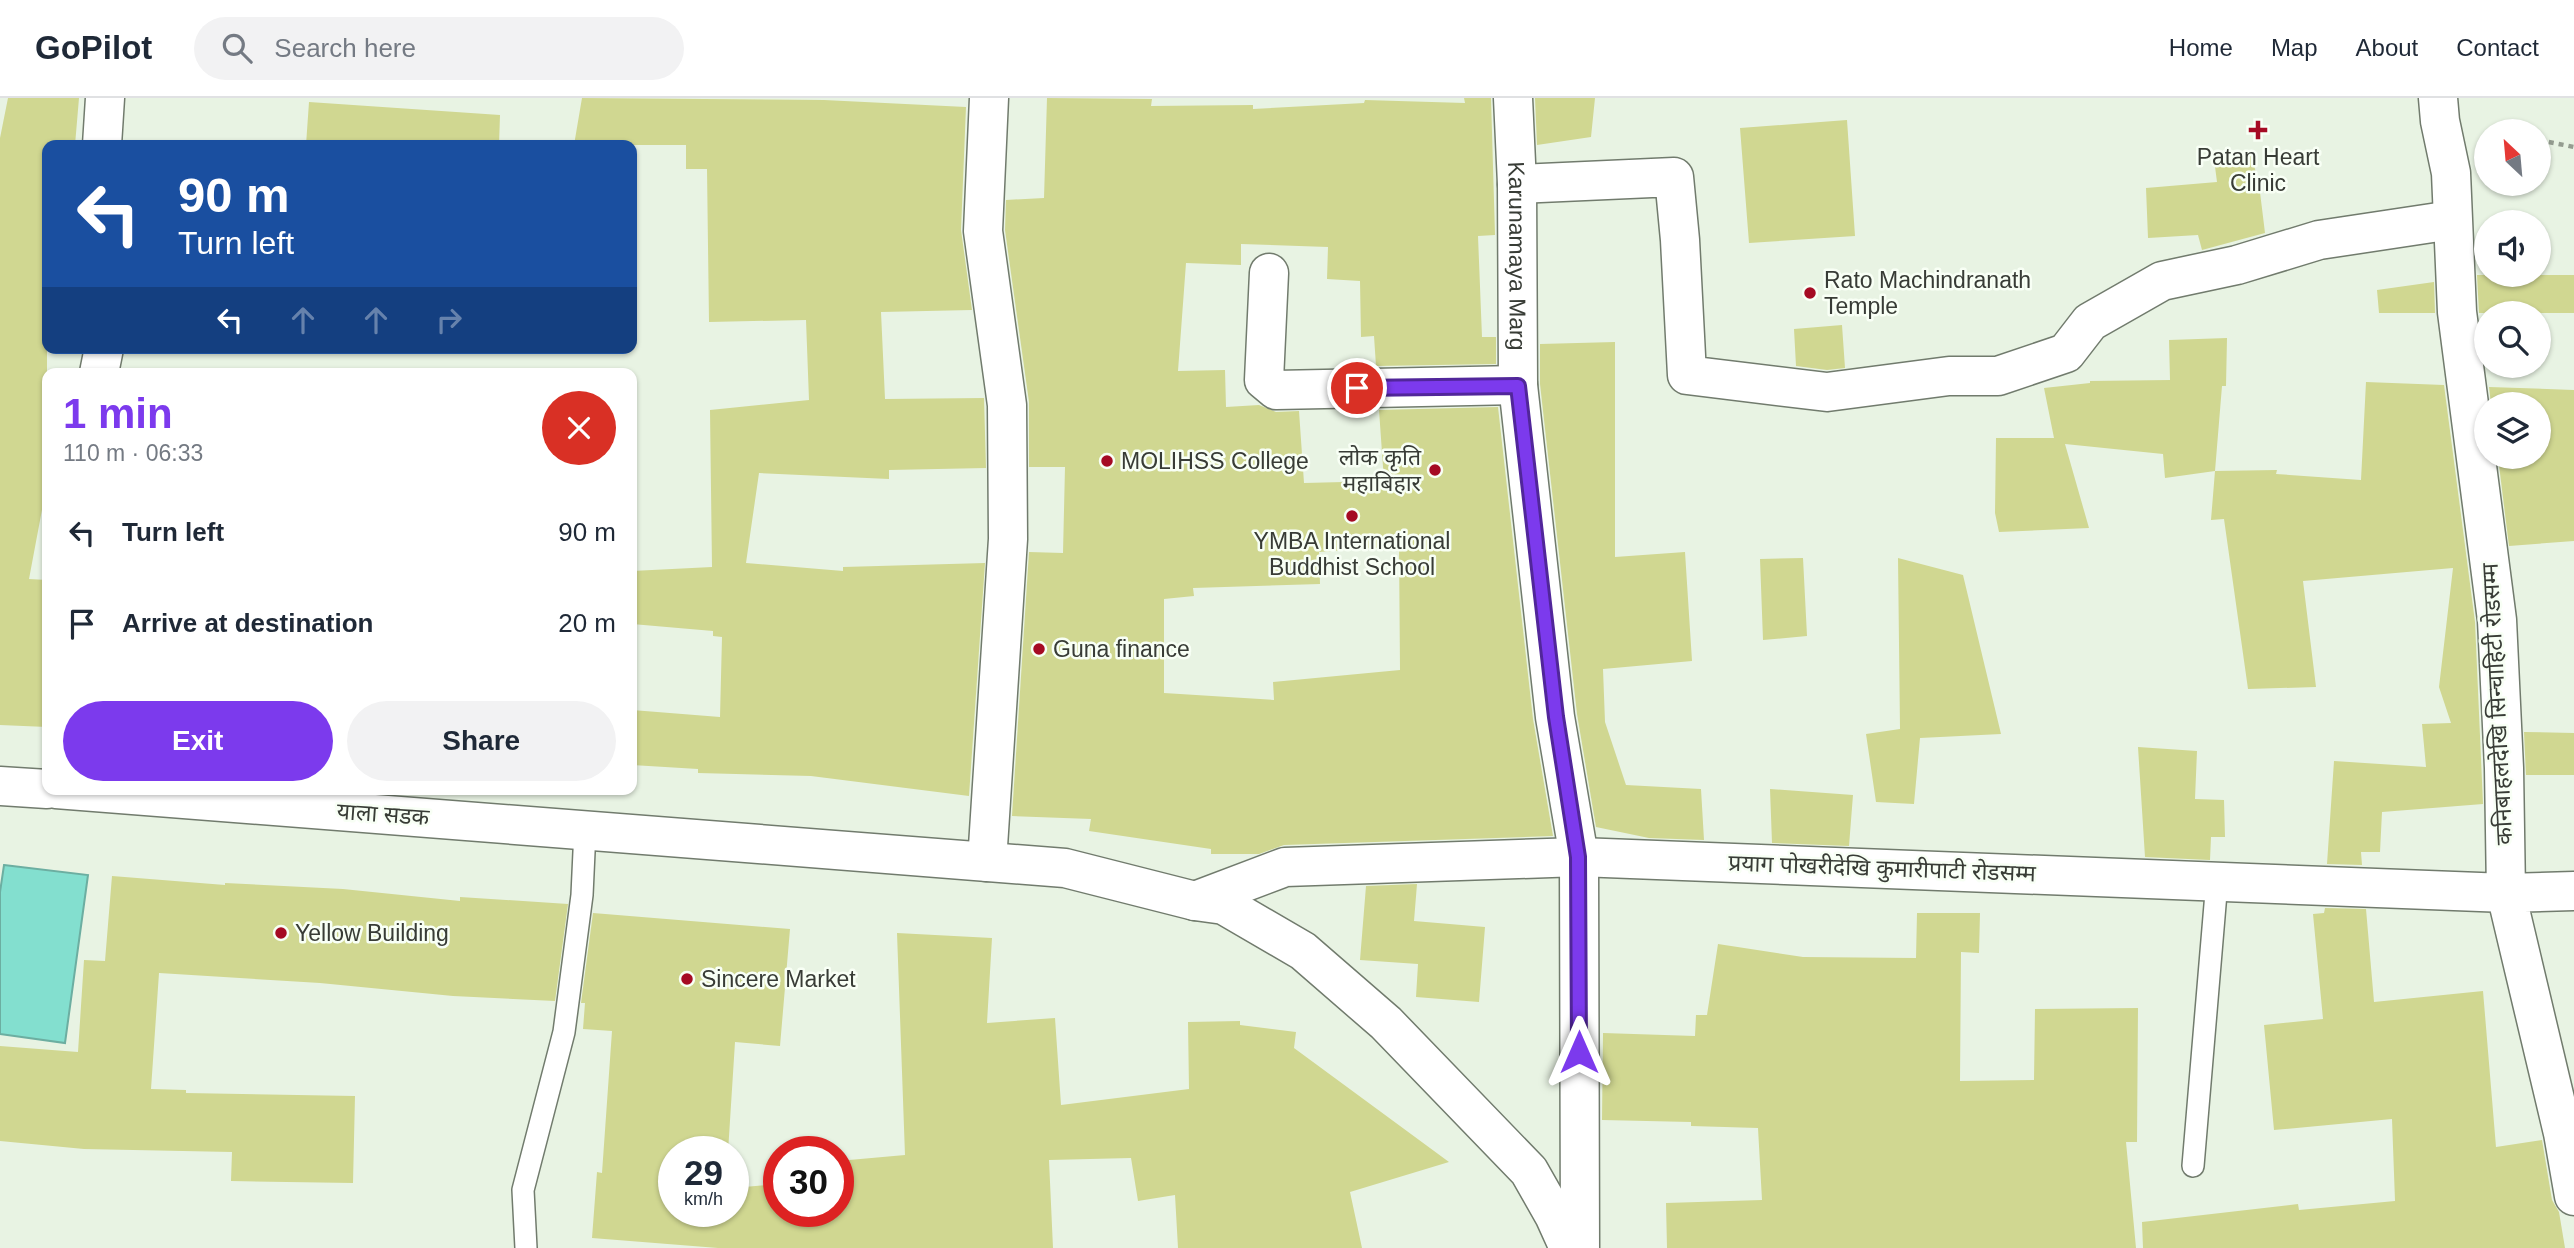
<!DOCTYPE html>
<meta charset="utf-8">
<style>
body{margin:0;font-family:Helvetica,"Noto Sans Devanagari",sans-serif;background:#f2f2f3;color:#1f2937;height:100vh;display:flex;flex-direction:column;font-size:26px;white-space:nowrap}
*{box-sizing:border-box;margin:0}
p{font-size:23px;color:#747a83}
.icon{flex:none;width:38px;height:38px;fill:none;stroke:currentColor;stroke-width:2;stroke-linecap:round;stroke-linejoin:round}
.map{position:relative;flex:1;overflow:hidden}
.details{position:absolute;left:42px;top:270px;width:595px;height:427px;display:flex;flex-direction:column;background:#fff;border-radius:14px;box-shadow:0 2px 5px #0004}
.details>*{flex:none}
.banner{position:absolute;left:42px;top:42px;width:595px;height:214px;border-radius:14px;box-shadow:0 2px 5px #0004;background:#1a4fa0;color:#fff;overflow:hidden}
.needle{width:46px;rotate:334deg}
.controls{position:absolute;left:2474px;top:21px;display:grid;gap:14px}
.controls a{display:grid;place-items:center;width:77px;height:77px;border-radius:50%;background:#fff;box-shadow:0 2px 5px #0004;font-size:35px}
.speed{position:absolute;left:658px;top:1038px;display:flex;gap:14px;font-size:35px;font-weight:700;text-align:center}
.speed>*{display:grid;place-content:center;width:91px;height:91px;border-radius:50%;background:#fff;box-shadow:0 2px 5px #0004;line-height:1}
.speed small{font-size:18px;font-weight:400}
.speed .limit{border:10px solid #d22;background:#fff;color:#111}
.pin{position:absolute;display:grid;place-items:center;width:60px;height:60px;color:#fff;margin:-30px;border:4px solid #fff;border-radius:50%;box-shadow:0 2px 7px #0007}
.me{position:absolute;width:77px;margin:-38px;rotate:0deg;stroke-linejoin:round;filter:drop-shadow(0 0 5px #0008)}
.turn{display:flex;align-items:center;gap:24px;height:147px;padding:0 21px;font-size:32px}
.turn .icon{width:91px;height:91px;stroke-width:2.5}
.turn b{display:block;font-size:49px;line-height:60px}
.lanes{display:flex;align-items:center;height:66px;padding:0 21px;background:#0003;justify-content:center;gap:35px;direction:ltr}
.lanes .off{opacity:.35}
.round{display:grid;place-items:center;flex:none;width:74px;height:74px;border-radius:37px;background:#f2f2f3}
.summary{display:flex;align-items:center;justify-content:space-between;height:119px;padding:0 21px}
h1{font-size:42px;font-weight:700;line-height:52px;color:#7c3aed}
.primary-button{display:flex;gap:14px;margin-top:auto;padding:14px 21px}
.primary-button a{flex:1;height:80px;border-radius:42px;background:#7c3aed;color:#fff;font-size:28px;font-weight:700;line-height:80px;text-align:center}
.primary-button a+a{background:#f2f2f3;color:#1f2937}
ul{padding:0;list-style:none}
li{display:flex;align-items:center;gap:21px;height:91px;padding:0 21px}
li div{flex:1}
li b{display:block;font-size:26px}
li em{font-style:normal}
header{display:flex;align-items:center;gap:42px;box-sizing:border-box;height:98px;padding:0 35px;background:#fff;border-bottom:2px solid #e0e1e3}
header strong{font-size:33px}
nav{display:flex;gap:38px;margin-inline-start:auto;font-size:24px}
.search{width:490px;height:63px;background:#f2f2f3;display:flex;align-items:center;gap:18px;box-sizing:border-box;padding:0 24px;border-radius:38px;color:#747a83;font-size:26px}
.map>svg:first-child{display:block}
</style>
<header>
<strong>GoPilot</strong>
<div class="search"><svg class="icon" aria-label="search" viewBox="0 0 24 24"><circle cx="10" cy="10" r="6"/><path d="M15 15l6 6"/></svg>Search here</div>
<nav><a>Home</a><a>Map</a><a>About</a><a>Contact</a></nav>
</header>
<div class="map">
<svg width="2574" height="1150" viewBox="0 0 2574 1150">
<rect width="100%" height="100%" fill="#e8f3e3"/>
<path fill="#83dfcf" stroke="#6caea1" stroke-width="2" d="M4,767l84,10 -23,168 -65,-9v-142z"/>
<path fill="#d0d791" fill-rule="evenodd" d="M8,0h71l-4,47h-28v338l-18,96 18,1v147l-47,-2v-587z
M582,0l242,2 142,7 -5,123 11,80 -91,2 4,87 99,-1 2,70 -97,2v9l-130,-6 -13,90 97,8v-4l142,-4 -16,233 -158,-20 -113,-3v-4l-66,-4v-55l88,7 2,-80 -9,-1v-5l-81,-7v-53l80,-4 -2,-157 99,-10 -3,-80 -97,2 -2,-153h-21v-24h-112z
M1047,0l105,1 -1,7 102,-1v4l111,-6 1,-3 100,3 -1,-5h27l4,137 -17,1 4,101h14v27l-120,2 -2,-30 -13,1 -1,-56 -33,-2 1,-32 -87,-3v21l-55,-2 -8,108 47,-1 1,37 33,-2 17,7 23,-1 5,72 80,-2 -5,-71 119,-3 35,312 20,117 -269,9 -25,9h-48v-5l-122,-18 2,-12 -79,-3 17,-264 34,1 2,-86h-36v-65l-24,-172 1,-30 38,-2zM1399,448l1,124 -127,12 1,18 -110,-7v-94l30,-3 -1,-8 127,-4 -1,-32z
M1535,0h60l-4,39 -54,8z
M309,4l191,13 -1,30h-193z
M1847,22l8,116 -106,7 -9,-115z
M2251,56l8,30 6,49 -63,17 -4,-15 -50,3 -2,-50 71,-6 -3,-23z
M2477,177h97v38h-95z
M2434,184l1,31h-56l-2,-23z
M1842,227l3,43 -18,2 -31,-4 -2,-37z
M2227,240l-1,48h-4l-7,85 -50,7 -2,-24 -98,-10 24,84 -90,4 -4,-19 1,-75h58l-10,-50 46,-5v-2l80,-1 -1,-40z
M1615,244v215l70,-5 7,109 -89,8 2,53 21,63 75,4 3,51 -55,-2 -53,-11 -19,-113 -37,-330v-40z
M2366,284l78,3 31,237 8,182 -101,8 -2,40h-19l1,13 -35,-1 7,-103 92,6 -4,-43 29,-1 -12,-36 14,-119 -150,13 13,106 -68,2 -24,-170 -13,1 4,-49 62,-1 -1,4 85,6z
M2489,289l85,3v151l-65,5 -11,-89h41v-53h-48z
M1803,460l4,78 -44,4 -3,-81z
M1898,460l65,17 38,159 -81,4 -6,66 -38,-2 -10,-68 34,-5z
M2524,634l50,1v42h-48z
M2138,649l59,4 -2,48 29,1 1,37h-14l-1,23 -65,-3z
M1770,691l83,6 -4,51 -77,-3z
M112,778l113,9v-2l118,6 117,12v-4l108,7 -13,97 -102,-5 -133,-13 -161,-10 -8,116 35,1v3l169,3 -2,87 -122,-2 1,-29 -148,-3 -84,-8v-95l78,6 6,-92 21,1z
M1417,786l-3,37 71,6 -6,75 -63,-5 2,-33 -58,-4 6,-74z
M2325,810l41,1 8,93 109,-11 13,156 46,-7 10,60 7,12 6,36h-422l-1,-26 156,-18 1,6 96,-9 -3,-82 -118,11 -10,-105 59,-6 -10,-105 11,-1z
M593,815l197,16 -10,117 -45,-4 -7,110h-54v59h59v-23l46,-4v27h59v-50l67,-6 -8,-222 95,5 -5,85 68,-5 6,87 128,-16 -1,-67 52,-1v4l56,7 -2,16 155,114 -99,30 12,56h-184l-3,-53 -37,6 -7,-43 -82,2 4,88h-335l-126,-10 5,-66 5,1 10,-142 -29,-2 2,-26h-4z
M1917,815h63l-1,40 -18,-1 -1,129 74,-1 1,-71 103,-1 -1,134h-11l10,106h-469l-1,-45 96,-3 -4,-72 -67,-2v-4l-89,-2 1,-87 92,3 1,-21h11l11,-71 85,13 113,1z"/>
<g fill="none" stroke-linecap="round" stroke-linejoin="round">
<g stroke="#717b6d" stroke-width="24">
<path id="lane" d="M2193,1068l24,-285
M526,1150l-3,-58 41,-158 18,-137 3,-65"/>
</g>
<g stroke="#717b6d" stroke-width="41">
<g id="street">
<path id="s1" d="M1513,0l4,86 1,201 37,332 24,140 1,391"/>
<path d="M102,47l3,-47"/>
<path d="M1517,86l157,-7 6,63 7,135 140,17 122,-16h49l68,-23 24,-31 72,-41 75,-16 82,-25 133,-20"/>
<path d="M1269,175l-5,107 12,10 242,-5"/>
<path d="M99,275l5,-25"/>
<path d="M987,764l21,-323 -1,-134 -24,-174 6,-133"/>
</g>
</g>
<g stroke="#717b6d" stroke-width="41">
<path id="secondary" d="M2438,0l2,23 11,52 6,139 40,308 7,148 2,125 57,240 11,63
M1195,803l90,-34 294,-10 927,36 68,-2"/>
</g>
<g stroke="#717b6d" stroke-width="41">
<path id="primary" d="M0,688l47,3
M56,691l1009,79 130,33 29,4 79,46 83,72 143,148 25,44 15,33"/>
</g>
<path stroke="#949c90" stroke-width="4.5" stroke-dasharray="5 5" stroke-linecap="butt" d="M2539,42l35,7"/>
<use href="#lane" stroke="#fff" stroke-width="21"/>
<use href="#street" stroke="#fff" stroke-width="38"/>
<use href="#secondary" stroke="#fff" stroke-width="38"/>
<use href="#primary" stroke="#fff" stroke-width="38"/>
</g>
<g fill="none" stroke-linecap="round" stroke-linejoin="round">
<g stroke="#51269a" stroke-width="18">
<path id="route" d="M1357,290l161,-2 38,331 22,140 1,195"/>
</g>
<use href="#route" stroke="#7c3aed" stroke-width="12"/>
</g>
<g fill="#a50a23" stroke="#f8fff5" stroke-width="2.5">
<path d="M2254.5 21.5h7v7h7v7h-7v7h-7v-7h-7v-7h7z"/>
<circle cx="1810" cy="195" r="7"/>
<circle cx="1107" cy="363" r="7"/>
<circle cx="1435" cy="372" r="7"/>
<circle cx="1352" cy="418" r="7"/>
<circle cx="1039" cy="551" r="7"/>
<circle cx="281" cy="835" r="7"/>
<circle cx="687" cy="881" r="7"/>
</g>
<g text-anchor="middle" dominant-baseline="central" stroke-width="5" stroke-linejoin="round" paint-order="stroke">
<g font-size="23" fill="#383c36" stroke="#f8fff5" text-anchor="start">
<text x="2258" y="59" text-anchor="middle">Patan Heart<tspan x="2258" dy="26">Clinic</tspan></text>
<text x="1824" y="182">Rato Machindranath<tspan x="1824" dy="26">Temple</tspan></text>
<text x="1421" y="359" text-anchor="end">लोक कृति<tspan x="1421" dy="26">महाबिहार</tspan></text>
<text x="1121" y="363">MOLIHSS College</text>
<text x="1352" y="443" text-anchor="middle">YMBA International<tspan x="1352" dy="26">Buddhist School</tspan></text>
<text x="1053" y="551">Guna finance</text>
<text x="295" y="835">Yellow Building</text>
<text x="701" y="881">Sincere Market</text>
</g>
<g font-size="23" fill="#383c36" stroke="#f8fff5">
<text stroke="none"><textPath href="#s1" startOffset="158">Karunamaya Marg</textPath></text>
<text transform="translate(2497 606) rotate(-93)">कनिबाहलदेखि सिन्चाहिटी रोडसम्म</text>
<text transform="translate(383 716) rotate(4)">याला सडक</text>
<text transform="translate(1882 770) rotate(2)">प्रयाग पोखरीदेखि कुमारीपाटी रोडसम्म</text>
</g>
</g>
</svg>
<div class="controls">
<a><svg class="needle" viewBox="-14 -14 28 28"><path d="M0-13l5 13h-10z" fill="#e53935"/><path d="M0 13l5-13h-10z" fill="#747a83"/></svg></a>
<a><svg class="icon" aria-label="sound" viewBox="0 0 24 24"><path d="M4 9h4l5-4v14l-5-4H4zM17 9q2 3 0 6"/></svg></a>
<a><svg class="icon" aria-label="search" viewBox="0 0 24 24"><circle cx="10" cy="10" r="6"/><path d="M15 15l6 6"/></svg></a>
<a><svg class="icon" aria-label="layers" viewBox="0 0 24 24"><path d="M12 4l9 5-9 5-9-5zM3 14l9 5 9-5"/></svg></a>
</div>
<div class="speed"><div>29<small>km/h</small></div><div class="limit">30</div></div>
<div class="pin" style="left:1357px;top:290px;background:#d93025"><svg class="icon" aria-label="arrive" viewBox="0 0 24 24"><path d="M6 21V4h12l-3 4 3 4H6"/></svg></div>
<svg class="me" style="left:1579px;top:954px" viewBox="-20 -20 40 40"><path d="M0-17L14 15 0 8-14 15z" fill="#7c3aed" stroke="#fff" stroke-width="4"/></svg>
<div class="banner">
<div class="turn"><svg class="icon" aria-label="left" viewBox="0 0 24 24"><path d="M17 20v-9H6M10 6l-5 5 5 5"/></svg><div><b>90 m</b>Turn left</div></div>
<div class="lanes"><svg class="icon" aria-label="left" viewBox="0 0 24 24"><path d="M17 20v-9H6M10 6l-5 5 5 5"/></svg><svg class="icon off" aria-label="ahead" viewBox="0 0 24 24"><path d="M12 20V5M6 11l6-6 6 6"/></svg><svg class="icon off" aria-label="ahead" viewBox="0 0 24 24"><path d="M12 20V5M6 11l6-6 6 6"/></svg><svg class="icon off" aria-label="right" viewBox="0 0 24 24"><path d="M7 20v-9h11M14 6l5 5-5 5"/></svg></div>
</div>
<section class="details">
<div class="summary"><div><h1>1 min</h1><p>110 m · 06:33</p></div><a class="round" style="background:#d93025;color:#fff"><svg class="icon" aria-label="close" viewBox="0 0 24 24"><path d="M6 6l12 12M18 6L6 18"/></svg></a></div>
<ul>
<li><svg class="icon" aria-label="left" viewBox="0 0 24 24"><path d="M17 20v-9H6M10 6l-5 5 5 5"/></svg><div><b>Turn left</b></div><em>90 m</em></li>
<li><svg class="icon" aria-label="arrive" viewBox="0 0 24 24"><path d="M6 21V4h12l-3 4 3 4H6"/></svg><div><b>Arrive at destination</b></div><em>20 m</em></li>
</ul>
<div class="primary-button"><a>Exit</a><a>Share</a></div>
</section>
</div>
